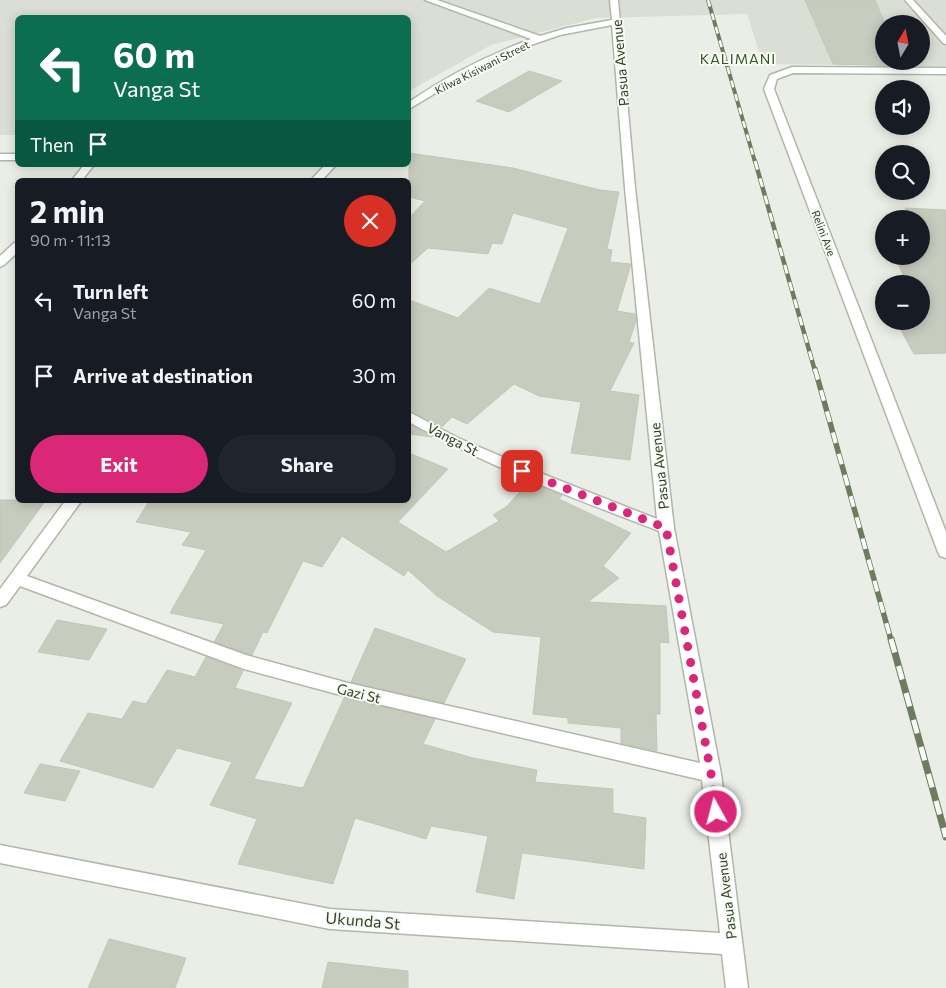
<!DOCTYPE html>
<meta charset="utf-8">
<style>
body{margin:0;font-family:Commissioner,sans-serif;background:#20242c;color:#f1f3f6;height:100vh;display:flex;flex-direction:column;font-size:19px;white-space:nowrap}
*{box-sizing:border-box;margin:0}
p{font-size:16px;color:#9ea1a6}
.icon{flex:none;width:28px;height:28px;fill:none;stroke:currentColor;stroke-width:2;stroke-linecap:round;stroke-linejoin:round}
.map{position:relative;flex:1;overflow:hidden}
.details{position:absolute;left:15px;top:178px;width:396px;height:325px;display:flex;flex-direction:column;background:#171b24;border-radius:8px;box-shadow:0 2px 12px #0003}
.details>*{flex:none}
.guide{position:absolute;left:15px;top:15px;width:396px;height:152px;border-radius:8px;box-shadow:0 2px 12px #0003;background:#0b6e4f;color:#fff;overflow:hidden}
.needle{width:32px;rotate:10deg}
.fabs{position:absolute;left:875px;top:15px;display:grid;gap:10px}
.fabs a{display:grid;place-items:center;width:55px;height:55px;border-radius:50%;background:#171b24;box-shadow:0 2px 12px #0003;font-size:25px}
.pin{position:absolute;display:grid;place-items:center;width:42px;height:42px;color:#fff;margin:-21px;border-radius:10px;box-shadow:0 2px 8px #0006}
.me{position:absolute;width:55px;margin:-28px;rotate:353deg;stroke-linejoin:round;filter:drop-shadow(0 0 4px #0008)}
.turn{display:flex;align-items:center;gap:18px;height:105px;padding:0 15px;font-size:22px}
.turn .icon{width:65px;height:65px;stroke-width:2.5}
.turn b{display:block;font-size:35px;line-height:42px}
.then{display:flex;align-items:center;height:48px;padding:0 15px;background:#0003;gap:10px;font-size:19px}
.round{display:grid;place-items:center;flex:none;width:52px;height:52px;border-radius:26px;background:#20242c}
.head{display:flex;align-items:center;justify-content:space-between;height:85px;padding:0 15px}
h1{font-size:30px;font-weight:700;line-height:38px}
.button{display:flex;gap:10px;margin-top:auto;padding:10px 15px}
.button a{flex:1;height:58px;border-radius:30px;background:#db2777;color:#fff;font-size:20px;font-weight:700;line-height:58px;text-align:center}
.button a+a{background:#20242c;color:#f1f3f6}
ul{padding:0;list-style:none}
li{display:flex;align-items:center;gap:15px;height:75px;padding:0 15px}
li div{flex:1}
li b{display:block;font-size:19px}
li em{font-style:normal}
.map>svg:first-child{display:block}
</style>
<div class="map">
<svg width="946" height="988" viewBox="0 0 946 988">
<rect width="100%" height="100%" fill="#ebeee6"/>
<path fill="#dbded4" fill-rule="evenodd" d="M0,0h946v66l-183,-2 -16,-50 -151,4 -105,27 -82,46v-73h-391l-1,117h-17zM884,24h37v37h-37z"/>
<path fill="#c7ccbe" stroke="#c2c8b8" d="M805,0h70l10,24 -1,37h18l2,5 -71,-2z
M529,71l33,10 -53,31 -33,-11z
M409,153l104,15 87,22 19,2 -12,57 5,1 -2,12 21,2 -14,47 18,3 1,7 -7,21 5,1 -24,48 29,4 -9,65 -59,-7 10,-51 -42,-6 -25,-12 -47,40 -15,-7 -10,10 -33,-17v-110l49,18 31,-30 51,16 28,-76 -55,-15 -11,31 -10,-1 -4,11 -60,-6 -19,17v-47l16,-17 -16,-4z
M905,208l41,2v143l-32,1 -18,-33h25v-37h-14l-12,-28h26v-37h-13z
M409,424l23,13 -23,-3z
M409,453l39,16 -50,53 48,30 53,-31 -6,-6 14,-9 22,-24 33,13 -3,4 72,34 -28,33 16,12 -31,24 78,4 3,37 -9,-1v72h-4l1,37 -36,-8v-15l-53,-5v-5l-35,-4 8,-77 -48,-5 -56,-36 -29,-26 -4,6 -62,-40 -20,31 -19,-6 -36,72 -4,-1 -11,23 -38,-13 10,-18 -54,-11 36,-63 -24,-5 9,-13 -55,-10 14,-22h259z
M0,500h46l-46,63z
M57,620l50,9 -18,31 -51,-8z
M375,628l91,31 -22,44 -93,-21z
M206,657l37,14 -8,17 57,15 -38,76 49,9 41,-90 91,21 -12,25 50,14 64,12 -2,12 78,7v24l33,5 -2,51 -122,-16 -8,46 -38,-7 12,-56 -57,-10 -5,13 -71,-21 -22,66 -95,-20 19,-45 -47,-14 22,-43 -55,-14 -24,40 -93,-27 28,-48 34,6 11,-18 13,3 21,-34 28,7z
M40,764l40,7 -15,30 -41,-8z
M109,939l77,19 -11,30h-87z
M328,962l80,9v17h-86z"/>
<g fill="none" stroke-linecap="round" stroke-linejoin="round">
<g stroke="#b0b7a8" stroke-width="3">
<path id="minor" d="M425,0h12l103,36 27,-8 45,-8 -2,-20h8l17,188 39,340 47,246 27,214h-22l-4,-34 -392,-25 -330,-66v-18l330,64 390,24 -18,-153 -354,-83 -104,-28 -224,-83 -14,19 -6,2v-18l66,-89h16l-55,76 219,79 102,28 352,80 -41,-232c-85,-33 -171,-64 -250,-109v-10l51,27 83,35 114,45 -32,-331 -13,-163 -52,10 -35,12 -51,23 -65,39v-7c38,-26 79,-47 122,-63z
M905,0h8l33,36v8l-3,-1z
M792,67l154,1v6l-153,-1 -16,6 -3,10 172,443v26l-6,-2 -2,-4 -174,-463 6,-14z
M0,154h18v6h-18z
M84,165h10l-12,15h-10z
M325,165h11l-14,15h-11z
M18,242v10l-14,13 -4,2v-11l14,-13z"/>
</g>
<use href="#minor" fill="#fff" fill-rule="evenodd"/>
<g stroke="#6d7c5f" stroke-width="4">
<path id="rail-far3" d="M708,0l47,162"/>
</g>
<g stroke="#6d7c5f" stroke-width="4.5">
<path id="rail-far2" d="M755,161l60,210"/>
</g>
<g stroke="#6d7c5f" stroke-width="5.5">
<path id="rail-far1" d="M815,369l76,271"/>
</g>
<g stroke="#6d7c5f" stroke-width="7">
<path id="rail" d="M891,639l55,198"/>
</g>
<use href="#rail-far3" stroke="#f9fbf6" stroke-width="2.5" stroke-dasharray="7" stroke-linecap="butt"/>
<use href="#rail-far2" stroke="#f9fbf6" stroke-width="3" stroke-dasharray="9" stroke-linecap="butt"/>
<use href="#rail-far1" stroke="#f9fbf6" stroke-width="4" stroke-dasharray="11" stroke-linecap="butt"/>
<use href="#rail" stroke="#f9fbf6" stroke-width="5" stroke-dasharray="14" stroke-linecap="butt"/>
</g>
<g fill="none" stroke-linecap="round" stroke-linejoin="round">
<path stroke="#db2777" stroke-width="9" stroke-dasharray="0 16.2" d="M522,471l144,57 45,246 5,38"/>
</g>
<g text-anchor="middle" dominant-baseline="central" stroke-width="4" stroke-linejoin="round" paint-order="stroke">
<g font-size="11" fill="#324124" stroke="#f9fbf6">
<text transform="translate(482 67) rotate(-27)">Kilwa Kisiwani Street</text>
<text transform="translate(824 233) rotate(69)">Relini Ave</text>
</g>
<g font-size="14" letter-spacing="1" fill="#375320" stroke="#f9fbf6">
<text x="738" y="58">KALIMANI</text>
</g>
<g font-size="14" fill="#324124" stroke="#f9fbf6">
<text transform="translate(620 63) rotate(-95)">Pasua Avenue</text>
<text transform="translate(453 439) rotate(27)">Vanga St</text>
<text transform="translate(659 466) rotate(-96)">Pasua Avenue</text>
<text transform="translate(359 693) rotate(14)">Gazi St</text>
<text transform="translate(726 896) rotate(-97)">Pasua Avenue</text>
</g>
<g font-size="16" fill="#324124" stroke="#f9fbf6">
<text transform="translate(363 920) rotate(5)">Ukunda St</text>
</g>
</g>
</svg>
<div class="fabs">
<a><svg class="needle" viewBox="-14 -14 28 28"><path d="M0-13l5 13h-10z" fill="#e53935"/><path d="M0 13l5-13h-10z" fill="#9ea1a6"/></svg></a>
<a><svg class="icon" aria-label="sound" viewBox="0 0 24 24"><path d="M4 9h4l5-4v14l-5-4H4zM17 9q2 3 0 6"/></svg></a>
<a><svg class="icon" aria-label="search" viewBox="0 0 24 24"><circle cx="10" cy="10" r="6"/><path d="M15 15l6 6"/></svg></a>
<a>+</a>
<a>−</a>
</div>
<div class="pin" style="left:522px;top:471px;background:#d93025"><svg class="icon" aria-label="arrive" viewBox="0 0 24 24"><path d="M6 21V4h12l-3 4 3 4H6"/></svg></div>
<svg class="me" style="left:716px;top:812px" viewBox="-20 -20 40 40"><circle r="17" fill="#db2777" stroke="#fff" stroke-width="3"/><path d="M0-11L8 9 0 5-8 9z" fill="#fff"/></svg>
<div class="guide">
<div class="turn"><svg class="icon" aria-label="left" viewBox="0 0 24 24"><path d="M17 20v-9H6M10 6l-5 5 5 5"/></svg><div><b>60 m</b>Vanga St</div></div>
<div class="then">Then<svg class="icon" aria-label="arrive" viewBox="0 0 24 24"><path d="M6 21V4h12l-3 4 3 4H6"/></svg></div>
</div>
<section class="details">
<div class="head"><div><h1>2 min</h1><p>90 m · 11:13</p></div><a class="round" style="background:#d93025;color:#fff"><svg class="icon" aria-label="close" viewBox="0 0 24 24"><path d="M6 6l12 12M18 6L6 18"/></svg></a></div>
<ul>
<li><svg class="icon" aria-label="left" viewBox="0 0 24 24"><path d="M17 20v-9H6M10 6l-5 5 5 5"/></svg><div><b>Turn left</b><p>Vanga St</p></div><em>60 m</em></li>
<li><svg class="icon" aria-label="arrive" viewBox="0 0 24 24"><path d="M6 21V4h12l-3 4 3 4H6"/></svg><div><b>Arrive at destination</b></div><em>30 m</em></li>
</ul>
<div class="button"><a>Exit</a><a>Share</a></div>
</section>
</div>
